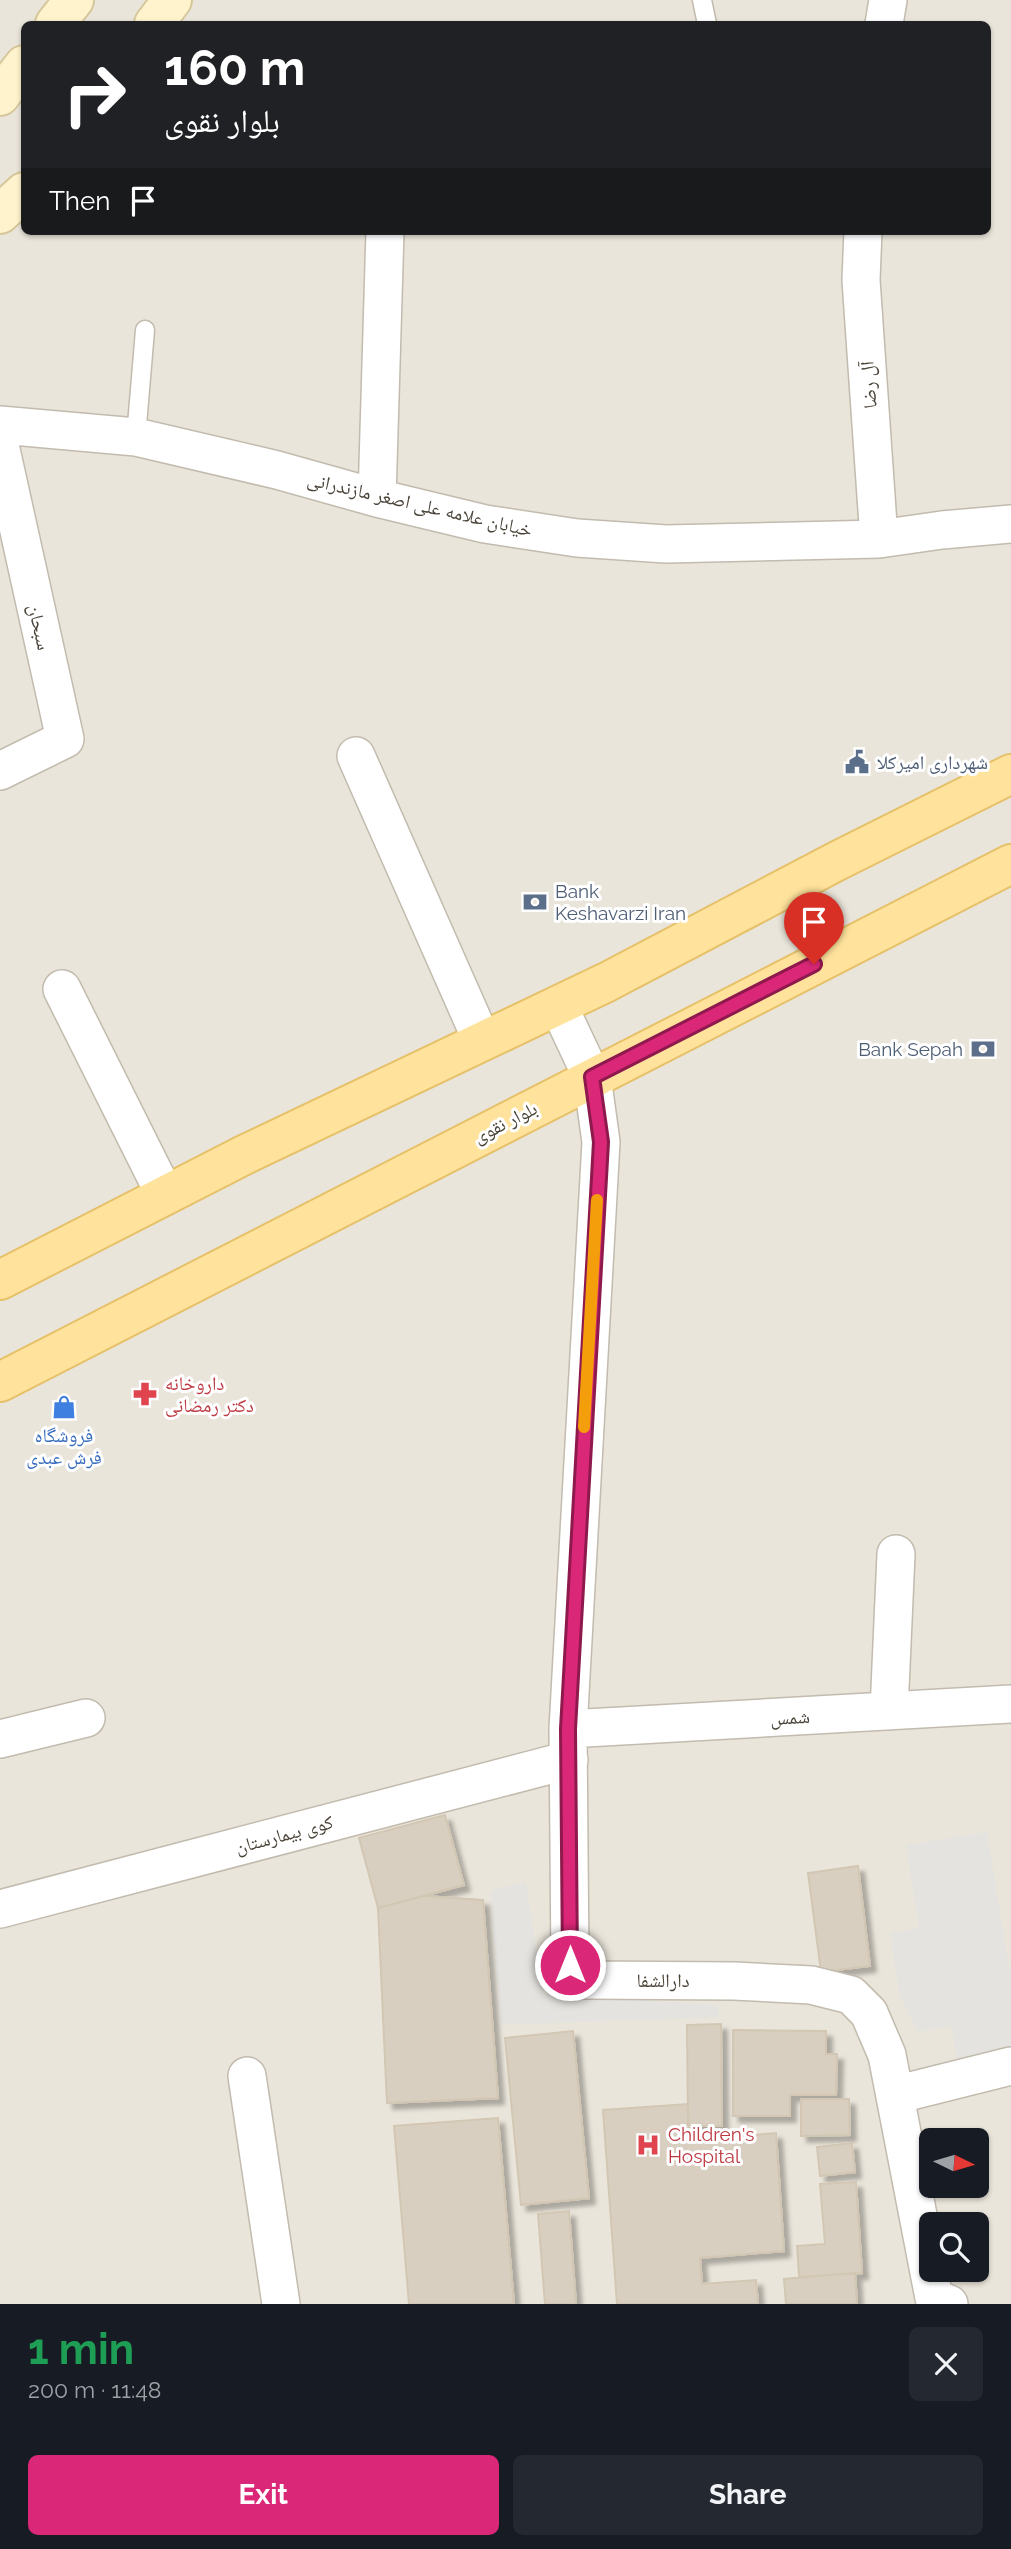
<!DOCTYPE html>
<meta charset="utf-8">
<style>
body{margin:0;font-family:Raleway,"Noto Naskh Arabic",sans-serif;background:#242831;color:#f1f3f6;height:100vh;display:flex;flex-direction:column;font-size:26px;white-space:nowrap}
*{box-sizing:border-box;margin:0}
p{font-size:23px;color:#9ea1a6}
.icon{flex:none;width:38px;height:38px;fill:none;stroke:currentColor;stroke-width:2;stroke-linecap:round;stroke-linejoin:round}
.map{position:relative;height:2304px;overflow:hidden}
.panel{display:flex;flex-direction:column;background:#171b24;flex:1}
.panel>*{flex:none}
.top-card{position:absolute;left:21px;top:21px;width:970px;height:214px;border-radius:10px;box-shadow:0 2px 5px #0004;background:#202124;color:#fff;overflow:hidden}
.needle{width:46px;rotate:95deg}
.fabs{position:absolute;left:919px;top:2128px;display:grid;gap:14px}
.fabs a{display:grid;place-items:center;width:70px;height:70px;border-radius:10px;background:#171b24;box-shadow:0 2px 5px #0004;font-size:35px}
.pin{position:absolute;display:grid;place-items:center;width:60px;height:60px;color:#fff;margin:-72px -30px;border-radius:50% 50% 50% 0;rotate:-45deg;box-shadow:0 0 7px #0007}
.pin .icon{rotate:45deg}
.me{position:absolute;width:77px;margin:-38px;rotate:0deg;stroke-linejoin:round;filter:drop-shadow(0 0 5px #0008)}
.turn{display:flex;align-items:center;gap:24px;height:147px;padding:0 28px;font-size:32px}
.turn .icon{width:91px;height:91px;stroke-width:2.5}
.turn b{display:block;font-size:49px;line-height:60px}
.then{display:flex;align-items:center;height:66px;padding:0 28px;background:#0003;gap:14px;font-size:26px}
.round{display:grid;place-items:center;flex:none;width:74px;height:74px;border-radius:10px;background:#242831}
.head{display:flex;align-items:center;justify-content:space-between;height:119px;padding:0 28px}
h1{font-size:42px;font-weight:700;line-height:52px;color:#1e9e55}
.cta{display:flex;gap:14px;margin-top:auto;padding:14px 28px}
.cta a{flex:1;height:80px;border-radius:10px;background:#db2777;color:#fff;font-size:28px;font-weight:700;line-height:80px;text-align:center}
.cta a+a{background:#242831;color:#f1f3f6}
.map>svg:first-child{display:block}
</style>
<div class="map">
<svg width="1011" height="2304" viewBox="0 0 1011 2304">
<defs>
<filter id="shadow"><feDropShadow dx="6" dy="6" stdDeviation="2" flood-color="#0004"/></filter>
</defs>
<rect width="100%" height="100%" fill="#f6f3ec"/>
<path fill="#eae5da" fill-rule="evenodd" d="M0,0h1011v2304h-1011zM24,24h963v207h-963zM931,2140h45v46h-45zM931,2224h45v46h-45z"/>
<path fill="#e5e3e0" d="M987,1832l24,147v74l-53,9 -7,-36 -34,6 -18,-40 -9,-59 29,-5 -13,-83z
M526,1882l17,112 175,11 1,12 -218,8 -11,-134z"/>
<path fill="#d8cfc1" stroke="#d3c7b4" stroke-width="2" filter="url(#shadow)" d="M445,1815l19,70 -86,23 -19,-70z
M858,1866l12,100 -49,6 -13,-99z
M424,1896l59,4 15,198 -111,5 -9,-195z
M721,2024l1,102h-34l-1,-101z
M733,2030l93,1v23h11l-1,41h-46v21h-57z
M573,2031l16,167 -68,7 -16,-167z
M801,2099h48l1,36 -49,1z
M688,2104l1,36 87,-7 8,118 -84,7 2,26 54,-4 2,24h-141l-14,-194z
M498,2118l16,186h-105l-15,-178z
M852,2143l3,29 -35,4 -3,-29z
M856,2182l6,91 -63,4 -2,-31 28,-2 -5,-60z
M569,2211l7,93h-31l-7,-90z
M855,2273l2,31h-71l-2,-25z"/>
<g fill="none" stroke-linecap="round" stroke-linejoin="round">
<g stroke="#c2bbae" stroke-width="21">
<path id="service" d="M702,0l5,24
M136,437l9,-107"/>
</g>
<g stroke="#c2bbae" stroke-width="40">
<path id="minor" d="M884,24l4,-24
M863,231l-2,49 18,259
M0,425l136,12 141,33 100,28 108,26 92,14 89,6 213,-5 63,-9 69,-6
M0,445l65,294 -65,32
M377,498l8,-267
M356,756l126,285
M62,989l103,206
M558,1005l34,72 9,65 -33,587 2,236 4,11 12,4 148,1 77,4 40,10 18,18 18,42 47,243 15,6
M889,1711l7,-157
M568,1729l443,-25
M0,1739l86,-21
M0,1909l569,-149
M247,2076l34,228
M895,2095l116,-29"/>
</g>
<g stroke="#d6c79b" stroke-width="42">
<path id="secondary" d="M55,24l19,-24
M154,24l18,-24
M0,96l24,-31
M0,214l24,-22"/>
</g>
<g stroke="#e6c16a" stroke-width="42">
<path id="primary" d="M0,1280l244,-125 363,-173 230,-121 174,-87
M0,1382l1011,-518"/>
</g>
<use href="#service" stroke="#fff" stroke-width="18"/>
<use href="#minor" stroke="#fff" stroke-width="37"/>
<use href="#secondary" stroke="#fff3cd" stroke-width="38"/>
<use href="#primary" stroke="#ffe39c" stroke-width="38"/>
</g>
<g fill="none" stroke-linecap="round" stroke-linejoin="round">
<g stroke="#8e194d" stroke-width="18">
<path id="route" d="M570,1965l-2,-236 33,-587 -9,-65 222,-113"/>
</g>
<use href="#route" stroke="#db2777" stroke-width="12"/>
<path stroke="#f59e0b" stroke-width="12" d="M584,1427l13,-227"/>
</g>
<defs>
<g id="civic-bare" transform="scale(1.89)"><path d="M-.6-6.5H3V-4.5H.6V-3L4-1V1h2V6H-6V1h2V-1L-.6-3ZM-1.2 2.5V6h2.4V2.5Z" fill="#5c6f8a" stroke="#fff" stroke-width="2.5" paint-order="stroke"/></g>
<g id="bank-bare" transform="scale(1.89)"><path d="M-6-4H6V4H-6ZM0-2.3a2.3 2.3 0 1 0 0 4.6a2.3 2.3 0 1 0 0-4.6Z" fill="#5c6f8a" stroke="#fff" stroke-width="2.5" paint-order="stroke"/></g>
<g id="pharmacy-bare" transform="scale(1.89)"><path d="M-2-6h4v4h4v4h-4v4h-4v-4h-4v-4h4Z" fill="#e0444e" stroke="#fff" stroke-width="2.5" paint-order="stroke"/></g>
<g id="shop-bare" transform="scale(1.89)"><path d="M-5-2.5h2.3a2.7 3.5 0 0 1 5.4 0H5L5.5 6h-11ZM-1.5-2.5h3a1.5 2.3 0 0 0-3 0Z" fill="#3f7fe0" stroke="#fff" stroke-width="2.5" paint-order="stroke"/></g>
<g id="hospital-bare" transform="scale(1.89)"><path d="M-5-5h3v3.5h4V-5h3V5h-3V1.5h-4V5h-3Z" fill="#e0444e" stroke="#fff" stroke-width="2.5" paint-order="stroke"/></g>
</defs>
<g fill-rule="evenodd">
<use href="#civic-bare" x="857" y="762"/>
<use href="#bank-bare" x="535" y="902"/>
<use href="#bank-bare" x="983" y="1049"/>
<use href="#pharmacy-bare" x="145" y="1394"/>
<use href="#shop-bare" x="64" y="1407"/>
<use href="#hospital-bare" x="648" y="2145"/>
</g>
<g text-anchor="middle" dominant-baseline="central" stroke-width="6" stroke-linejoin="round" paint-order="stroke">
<g font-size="19" fill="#4b4439" stroke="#fff">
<text transform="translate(868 385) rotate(-94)">آل رضا</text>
<text transform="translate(420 504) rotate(13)">خیابان علامه علی اصغر مازندرانی</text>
<text transform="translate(40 627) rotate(78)">سبحان</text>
<text transform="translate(505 1122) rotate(-27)">بلوار نقوی</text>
<text transform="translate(790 1717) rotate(-3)">شمس</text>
<text transform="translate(284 1834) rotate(-15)">کوی بیمارستان</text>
<text x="663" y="1980">دارالشفا</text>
</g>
<g font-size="19" fill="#4e5e75" stroke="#fff" text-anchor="start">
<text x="877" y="762">شهرداری امیرکلا</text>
<text x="555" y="891">Bank<tspan x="555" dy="22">Keshavarzi Iran</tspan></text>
<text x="963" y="1049" text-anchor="end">Bank Sepah</text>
</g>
<g font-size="19" fill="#be3a42" stroke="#fff" text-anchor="start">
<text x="165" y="1383">داروخانه<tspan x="165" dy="22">دکتر رمضانی</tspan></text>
<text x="668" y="2134">Children's<tspan x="668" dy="22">Hospital</tspan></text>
</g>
<g font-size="19" fill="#366cbe" stroke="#fff">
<text x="64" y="1435">فروشگاه<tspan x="64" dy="22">فرش عبدی</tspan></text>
</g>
</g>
</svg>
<div class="fabs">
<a><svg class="needle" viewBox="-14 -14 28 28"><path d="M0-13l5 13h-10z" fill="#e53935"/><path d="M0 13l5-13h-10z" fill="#9ea1a6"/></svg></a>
<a><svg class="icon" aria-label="search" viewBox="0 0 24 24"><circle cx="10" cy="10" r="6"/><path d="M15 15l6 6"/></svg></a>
</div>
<div class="pin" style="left:814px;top:964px;background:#d93025"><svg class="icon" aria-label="arrive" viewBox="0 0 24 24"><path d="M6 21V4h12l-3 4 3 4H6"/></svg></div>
<svg class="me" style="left:570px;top:1965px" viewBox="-20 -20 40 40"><circle r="17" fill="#db2777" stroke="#fff" stroke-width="3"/><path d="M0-11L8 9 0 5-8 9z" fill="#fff"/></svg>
<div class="top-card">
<div class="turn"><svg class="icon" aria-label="right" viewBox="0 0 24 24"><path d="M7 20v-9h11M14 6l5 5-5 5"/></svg><div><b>160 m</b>بلوار نقوی</div></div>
<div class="then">Then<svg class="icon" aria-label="arrive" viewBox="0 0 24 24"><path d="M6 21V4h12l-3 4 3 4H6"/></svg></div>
</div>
</div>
<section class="panel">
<div class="head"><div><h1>1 min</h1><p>200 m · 11:48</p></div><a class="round"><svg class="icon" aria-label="close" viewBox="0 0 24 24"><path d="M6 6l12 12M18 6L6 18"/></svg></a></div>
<div class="cta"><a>Exit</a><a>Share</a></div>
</section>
